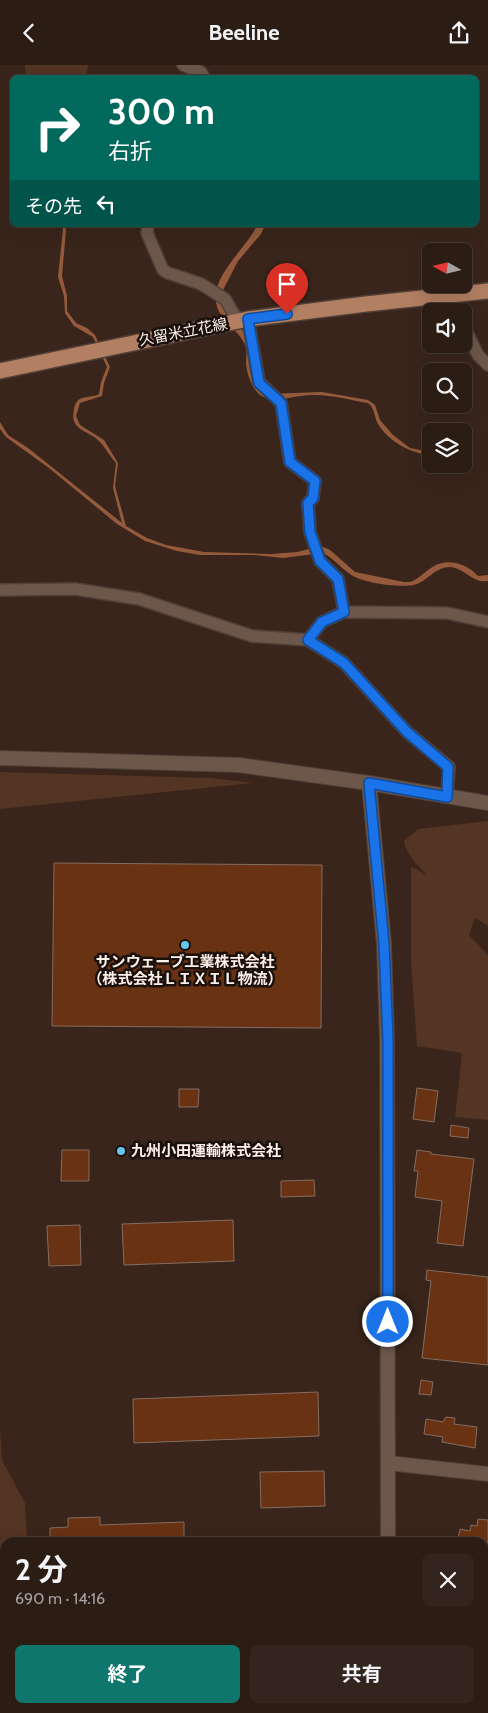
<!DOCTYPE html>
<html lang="ja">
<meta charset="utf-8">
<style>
body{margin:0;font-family:Cabin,"Noto Sans JP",sans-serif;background:#33251d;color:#f1f3f6;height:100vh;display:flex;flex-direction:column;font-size:19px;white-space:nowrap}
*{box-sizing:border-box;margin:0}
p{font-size:16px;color:#a6a1a0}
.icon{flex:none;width:28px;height:28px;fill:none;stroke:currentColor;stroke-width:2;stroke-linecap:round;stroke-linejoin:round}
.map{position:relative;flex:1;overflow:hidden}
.drawer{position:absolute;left:0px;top:1472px;width:489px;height:176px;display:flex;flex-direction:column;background:#2b1c14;border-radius:15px 15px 0 0;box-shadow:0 5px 20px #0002,0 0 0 1px #473a34}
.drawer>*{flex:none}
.guide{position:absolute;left:10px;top:10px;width:469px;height:152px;border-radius:8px;box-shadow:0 5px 20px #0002,0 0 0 1px #473a34;background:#00695c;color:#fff;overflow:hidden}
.needle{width:32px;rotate:278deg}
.buttons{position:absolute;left:422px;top:178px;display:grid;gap:10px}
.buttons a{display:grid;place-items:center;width:50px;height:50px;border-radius:8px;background:#2b1c14;box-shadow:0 5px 20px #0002,0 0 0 1px #473a34;font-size:25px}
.pin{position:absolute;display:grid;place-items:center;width:42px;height:42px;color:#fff;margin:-51px -21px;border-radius:50% 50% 50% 0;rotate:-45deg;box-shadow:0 0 5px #0007}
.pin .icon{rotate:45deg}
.me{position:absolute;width:55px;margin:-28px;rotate:0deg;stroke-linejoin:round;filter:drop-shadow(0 0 4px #0008)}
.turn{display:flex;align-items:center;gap:18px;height:105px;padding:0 15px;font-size:22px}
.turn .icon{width:65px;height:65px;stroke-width:2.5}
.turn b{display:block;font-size:35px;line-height:42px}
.then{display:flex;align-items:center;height:48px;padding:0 15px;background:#0003;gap:10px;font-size:19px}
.round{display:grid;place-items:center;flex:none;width:52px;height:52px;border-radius:8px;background:#33251d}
.overview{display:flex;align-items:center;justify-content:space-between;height:85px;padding:0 15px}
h1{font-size:30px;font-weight:700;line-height:38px}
.cta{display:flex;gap:10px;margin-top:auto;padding:10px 15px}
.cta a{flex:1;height:58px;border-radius:8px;background:#0f766e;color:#fff;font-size:20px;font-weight:700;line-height:58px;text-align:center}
.cta a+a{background:#33251d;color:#f1f3f6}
header{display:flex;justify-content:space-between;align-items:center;height:65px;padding:0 15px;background:#2b1c14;font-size:22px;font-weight:700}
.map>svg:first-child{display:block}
</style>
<header><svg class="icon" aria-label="back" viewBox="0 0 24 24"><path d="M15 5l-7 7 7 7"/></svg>Beeline<svg class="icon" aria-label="share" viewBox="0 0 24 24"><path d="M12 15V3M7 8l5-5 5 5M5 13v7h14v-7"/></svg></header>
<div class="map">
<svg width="488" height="1648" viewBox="0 0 488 1648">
<rect width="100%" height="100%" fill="#39251b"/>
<path fill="#543422" d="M25,0h64l-4,12h-59z
M0,707l210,6 43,5 -253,26z
M488,756v105l-13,-8 -6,17 19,20v165l-33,-3 7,-64 -45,-7 -6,-84v-95l16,8c-9,-10 -21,-20 -23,-34l14,-12z
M0,1363l2,32 23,43 2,39 -22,1v166h64l-1,4h-68z"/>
<path fill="#945a3b" d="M62,160h2l2,5 -4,46 5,20v15l9,12 11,5 8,7 15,32 -6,16 -2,13 -22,7 -4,13 4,9 24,15 14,23 -3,23 11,40 21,12 19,7 38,7 67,2 26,-2 24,-6 9,4 25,22 49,10h6c9,-3 15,-11 24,-16 15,-8 33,-2 44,10l10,-1v6c-15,3 -23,-13 -38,-14 -14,0 -22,13 -33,17 -13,5 -56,-1 -67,-10 -9,-6 -17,-16 -27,-21l-40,5 -29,-3h-54l-23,-4 -32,-10 -28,-17 -68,-56 -43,-31 -6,-8v-7l8,13 20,13 94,75 -9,-35 3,-25c-6,-7 -11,-16 -17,-22 -10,-11 -30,-10 -25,-32 1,-4 2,-8 6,-10 6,-3 14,-2 19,-5l2,-12 6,-15 -14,-30 -19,-11 -9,-13 -1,-17 -6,-19 5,-48z
M257,160h8l-4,9 -23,27 -16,31 7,21 21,27 17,54 55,-2 46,8 7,5 5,15 13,15 17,13 21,4v4c-21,-4 -41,-13 -53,-32 -4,-7 -3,-16 -10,-21 -18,-3 -38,-9 -57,-8 -11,0 -35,7 -45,3 -13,-4 -19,-23 -20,-35 0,-5 1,-9 0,-15 -3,-13 -18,-22 -25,-33 -21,-32 25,-64 36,-90z"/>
<path fill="#693313" stroke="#846c60" d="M54,798l268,2 -1,163 -269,-2z
M417,1023l21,3 -4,31 -21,-3z
M179,1024h20l-1,18h-19z
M451,1060l18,3 -1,10 -18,-2z
M62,1085h27v31h-28z
M417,1085l14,2v2l43,5 -11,87 -26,-3 5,-42 -27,-4 3,-26h-4z
M314,1115l1,16 -34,1v-16z
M233,1155l1,41 -110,4 -2,-41z
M80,1160l1,40 -32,1 -2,-40z
M427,1205l61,7v88l-66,-7 9,-77 -5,-1z
M421,1315l12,2 -2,13 -12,-1z
M318,1327l1,44 -185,7 -1,-44z
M446,1352l9,1 -1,6 23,3 -2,21 -33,-6 1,-5 -19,-3 2,-15 17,3z
M324,1406l1,35 -64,2 -1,-36z
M100,1452v8l84,-3v21h-134v-15l18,-1v-9z
M478,1454l10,1v23h-31l3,-14 10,2 1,-6 6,1z"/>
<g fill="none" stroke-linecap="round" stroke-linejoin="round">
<g stroke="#514037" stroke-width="14">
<path id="minor" d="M183,0l18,7 3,5
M148,160l-1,8 16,37 5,3 33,11 24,15 13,22
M445,230l9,16
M248,254l11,63 22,21 9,59 25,19 -2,17 -5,5 2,29 10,29 18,18 6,33
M464,262l14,28 10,10
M0,525l75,-1 64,10 113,37 56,4 36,23 63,69 42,35 -2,30
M308,575l14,-18 22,-10 103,1 41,9"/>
</g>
<g stroke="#514037" stroke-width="16">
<path id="tertiary" d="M0,693l239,7 130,18 119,20
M369,718l15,161 3,96 1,503
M388,1398l100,11
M362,1648l5,-4"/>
</g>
<g stroke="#514037" stroke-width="18">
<path id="primary" d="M0,306l248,-52 118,-15 122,-13"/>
</g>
<use href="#minor" stroke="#6d574b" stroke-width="11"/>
<use href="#tertiary" stroke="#6d574b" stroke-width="14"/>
<use href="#primary" stroke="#b37f62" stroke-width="15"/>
</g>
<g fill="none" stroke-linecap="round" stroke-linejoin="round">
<g stroke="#114b97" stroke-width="12">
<path id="route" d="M287,249l-39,5 11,64 22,20 9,59 25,19 -2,17 -5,5 2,29 10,29 18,18 6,33 -22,10 -14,18 36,23 63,69 41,35 -1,30 -78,-14 15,161 4,96v282"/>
</g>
<use href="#route" stroke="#1a73e8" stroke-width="9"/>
</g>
<g fill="#65c5ee" stroke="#1a110c" stroke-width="2">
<circle cx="185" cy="880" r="5"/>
<circle cx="121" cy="1086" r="5"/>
</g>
<g text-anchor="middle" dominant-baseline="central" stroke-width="5" stroke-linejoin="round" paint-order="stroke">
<g font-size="15" fill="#fdefe8" stroke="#1a110c">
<text transform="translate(183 267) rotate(-11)">久留米立花線</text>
</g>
<g font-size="15" font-weight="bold" fill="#fdefe8" stroke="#1a110c">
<text x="185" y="897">サンウェーブ工業株式会社<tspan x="185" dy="17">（株式会社ＬＩＸＩＬ物流）</tspan></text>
<text x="131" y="1086" text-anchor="start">九州小田運輸株式会社</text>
</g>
</g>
</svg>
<div class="buttons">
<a><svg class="needle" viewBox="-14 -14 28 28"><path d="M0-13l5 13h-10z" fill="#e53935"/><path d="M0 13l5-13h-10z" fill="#a6a1a0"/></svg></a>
<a><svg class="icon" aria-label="sound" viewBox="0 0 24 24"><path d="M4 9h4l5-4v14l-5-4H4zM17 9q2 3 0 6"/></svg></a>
<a><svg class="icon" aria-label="search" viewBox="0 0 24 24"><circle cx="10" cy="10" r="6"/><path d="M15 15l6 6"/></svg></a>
<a><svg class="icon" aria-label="layers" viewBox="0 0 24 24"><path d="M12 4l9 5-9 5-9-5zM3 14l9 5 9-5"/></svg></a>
</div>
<div class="pin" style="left:287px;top:249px;background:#d93025"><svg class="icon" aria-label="arrive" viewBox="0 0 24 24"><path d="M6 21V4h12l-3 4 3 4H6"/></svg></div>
<svg class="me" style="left:388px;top:1257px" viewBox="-20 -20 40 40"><circle r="17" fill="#1a73e8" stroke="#fff" stroke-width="3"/><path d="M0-11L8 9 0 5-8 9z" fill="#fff"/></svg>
<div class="guide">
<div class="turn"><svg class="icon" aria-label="right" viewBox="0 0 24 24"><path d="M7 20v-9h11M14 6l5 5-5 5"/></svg><div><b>300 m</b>右折</div></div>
<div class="then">その先<svg class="icon" aria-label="left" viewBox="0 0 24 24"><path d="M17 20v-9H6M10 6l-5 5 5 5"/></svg></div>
</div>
<section class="drawer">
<div class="overview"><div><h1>2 分</h1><p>690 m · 14:16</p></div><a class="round"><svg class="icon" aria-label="close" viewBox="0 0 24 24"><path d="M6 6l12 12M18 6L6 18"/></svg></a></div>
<div class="cta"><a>終了</a><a>共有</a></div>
</section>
</div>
